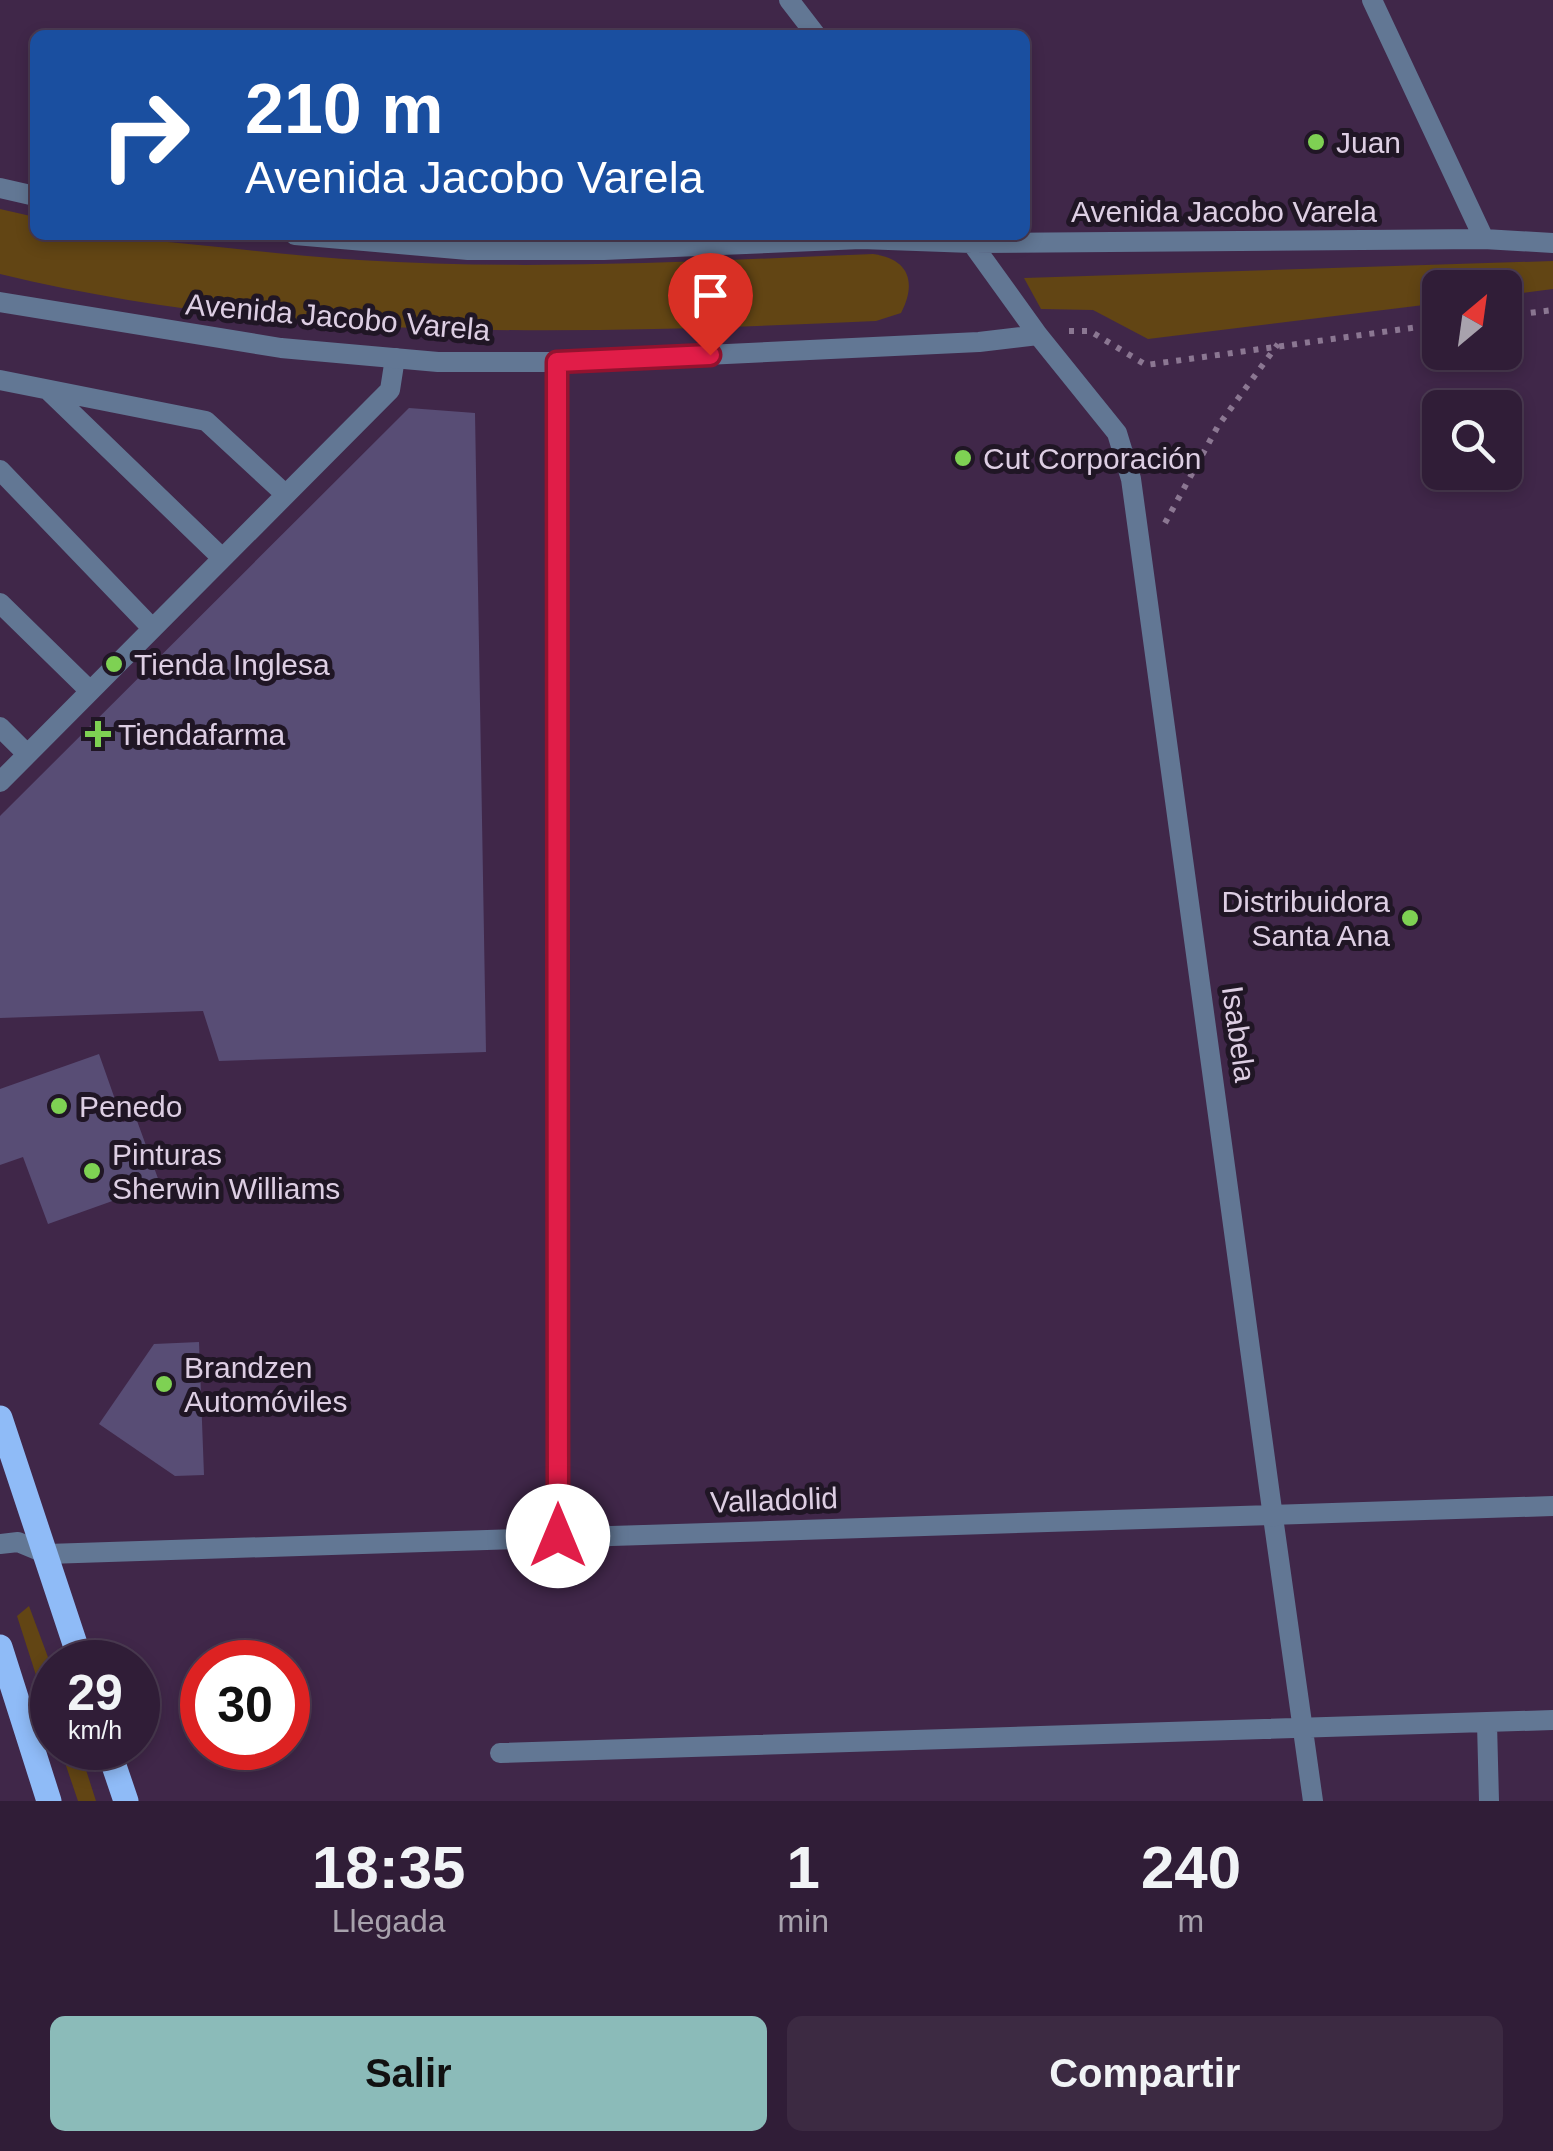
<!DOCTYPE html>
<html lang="es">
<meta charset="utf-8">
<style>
body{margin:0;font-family:Helvetica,sans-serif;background:#3c2a42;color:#f1f3f6;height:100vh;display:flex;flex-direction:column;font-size:38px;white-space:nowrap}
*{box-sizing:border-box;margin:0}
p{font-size:32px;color:#a8a2ad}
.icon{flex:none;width:55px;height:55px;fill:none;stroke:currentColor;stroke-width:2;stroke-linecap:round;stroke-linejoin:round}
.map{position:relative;height:1801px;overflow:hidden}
.side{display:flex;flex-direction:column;background:#301d37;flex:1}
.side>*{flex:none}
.top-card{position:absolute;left:30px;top:30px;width:1000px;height:210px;border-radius:15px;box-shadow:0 5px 15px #0003,0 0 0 2px #4b3b52;background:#1a4fa0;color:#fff;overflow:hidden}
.needle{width:65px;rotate:29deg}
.fabs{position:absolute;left:1422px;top:270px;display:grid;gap:20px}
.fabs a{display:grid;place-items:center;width:100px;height:100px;border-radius:15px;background:#301d37;box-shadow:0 5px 15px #0003,0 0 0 2px #4b3b52;font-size:50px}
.speed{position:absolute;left:30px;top:1640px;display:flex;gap:20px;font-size:50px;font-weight:700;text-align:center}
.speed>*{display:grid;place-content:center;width:130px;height:130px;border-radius:50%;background:#301d37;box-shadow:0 5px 15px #0003,0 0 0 2px #4b3b52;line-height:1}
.speed small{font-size:25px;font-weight:400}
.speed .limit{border:15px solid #d22;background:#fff;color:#111}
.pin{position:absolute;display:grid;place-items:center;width:85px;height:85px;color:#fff;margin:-102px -42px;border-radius:50% 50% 50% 0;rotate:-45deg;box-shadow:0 0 10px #0007}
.pin .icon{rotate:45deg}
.me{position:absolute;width:110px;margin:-55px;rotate:0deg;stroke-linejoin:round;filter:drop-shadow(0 0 8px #0008)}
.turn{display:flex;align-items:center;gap:35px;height:210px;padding:0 50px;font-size:45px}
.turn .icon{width:130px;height:130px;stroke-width:2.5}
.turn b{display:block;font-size:70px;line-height:85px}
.eta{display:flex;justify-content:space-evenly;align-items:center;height:170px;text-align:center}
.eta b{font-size:60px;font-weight:700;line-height:70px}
.button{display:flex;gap:20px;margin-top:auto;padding:20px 50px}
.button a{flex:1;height:115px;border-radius:15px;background:#8bbbb9;color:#111;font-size:40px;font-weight:700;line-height:115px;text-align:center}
.button a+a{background:#3c2a42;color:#f1f3f6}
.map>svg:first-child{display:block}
</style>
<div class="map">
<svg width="1553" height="1801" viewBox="0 0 1553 1801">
<rect width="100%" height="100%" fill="#402749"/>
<path fill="#624514" d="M0,209l35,8v18c109,0 215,18 324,25 172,11 342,1 514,-6 36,5 44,28 28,59l-25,8c-296,13 -585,23 -876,-47z
M1553,261v28l-48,6v-7h-65v15l-292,36 -55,-29 -52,-1 -17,-31z
M29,1606l23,62v57l-35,-109z
M60,1748h19l17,53h-18z"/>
<path fill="#584d75" d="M409,408l66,5 11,639 -267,9 -16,-50 -203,7v-202z
M99,1054l24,68 13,-4 24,66 -112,40 -25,-67 -23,8v-76z
M199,1342l5,133 -29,1 -76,-52 55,-80z"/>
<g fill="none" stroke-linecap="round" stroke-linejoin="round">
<path stroke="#8b7792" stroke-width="6" stroke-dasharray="5 8" stroke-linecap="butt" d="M1505,316l48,-6
M1069,331h21l56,34 294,-41
M1165,523l53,-97 60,-82"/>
<path stroke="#627794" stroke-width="20" d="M0,380l206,41 79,73
M48,390l173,167
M0,470l151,157
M0,603l89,87
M0,727l27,27
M0,782l390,-392 5,-32
M1273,1517l40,284
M1487,1723l2,78
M500,1753l1053,-33"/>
<path stroke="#627794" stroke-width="20" d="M789,0l27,35
M1372,0l112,239
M0,188l35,8
M295,235l173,15h136l257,-11 111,4 512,-4 69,4
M966,235l72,100 79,98 14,46 142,1038
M0,302l281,46 157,14h119l422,-20 59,-7
M557,362v1175
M0,1544l18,-2 29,12 1506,-48"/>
<path stroke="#8fbbf7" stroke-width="25" d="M0,1418l81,244
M0,1647l49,154
M108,1748l18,53"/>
</g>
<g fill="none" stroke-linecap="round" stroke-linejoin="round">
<g stroke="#92132f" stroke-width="25">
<path id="route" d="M558,1536l-1,-1174 153,-7"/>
</g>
<use href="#route" stroke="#e11d48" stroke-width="18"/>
</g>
<g fill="#7ed153" stroke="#201625" stroke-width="4">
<circle cx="1316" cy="142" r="10"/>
<circle cx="963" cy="458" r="10"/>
<circle cx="114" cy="664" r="10"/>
<path d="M93 719h10v10h10v10h-10v10h-10v-10h-10v-10h10z"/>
<circle cx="1410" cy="918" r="10"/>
<circle cx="59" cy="1106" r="10"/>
<circle cx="92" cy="1171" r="10"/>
<circle cx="164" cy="1384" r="10"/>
</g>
<g text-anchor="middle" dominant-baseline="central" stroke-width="10" stroke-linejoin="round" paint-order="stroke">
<g font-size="30" fill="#ddcee3" stroke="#201625" text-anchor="start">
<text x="1336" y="142">Juan</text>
<text x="983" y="458">Cut Corporación</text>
<text x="134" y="664">Tienda Inglesa</text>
<text x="118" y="734">Tiendafarma</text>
<text x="1390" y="901" text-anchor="end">Distribuidora<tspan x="1390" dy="34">Santa Ana</tspan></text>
<text x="79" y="1106">Penedo</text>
<text x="112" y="1154">Pinturas<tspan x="112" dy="34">Sherwin Williams</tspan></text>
<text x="184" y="1367">Brandzen<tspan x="184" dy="34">Automóviles</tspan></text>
</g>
<g font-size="30" fill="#ddcee3" stroke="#201625">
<text x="1224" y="211">Avenida Jacobo Varela</text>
<text transform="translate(338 317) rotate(5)">Avenida Jacobo Varela</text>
<text transform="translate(1239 1034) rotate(82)">Isabela</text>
<text transform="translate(774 1500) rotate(-2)">Valladolid</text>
</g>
</g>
</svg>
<div class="fabs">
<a><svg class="needle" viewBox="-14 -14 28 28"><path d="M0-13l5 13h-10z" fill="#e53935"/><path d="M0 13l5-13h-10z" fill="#a8a2ad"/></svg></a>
<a><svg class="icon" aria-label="search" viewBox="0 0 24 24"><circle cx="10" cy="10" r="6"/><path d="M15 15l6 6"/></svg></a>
</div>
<div class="speed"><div>29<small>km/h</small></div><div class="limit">30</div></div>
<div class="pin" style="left:710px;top:355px;background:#d93025"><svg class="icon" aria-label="arrive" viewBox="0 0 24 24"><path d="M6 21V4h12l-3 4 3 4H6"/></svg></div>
<svg class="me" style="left:558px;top:1536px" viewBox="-20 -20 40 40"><circle r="19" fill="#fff"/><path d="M0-13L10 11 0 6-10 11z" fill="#e11d48"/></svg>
<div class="top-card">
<div class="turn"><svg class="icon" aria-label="right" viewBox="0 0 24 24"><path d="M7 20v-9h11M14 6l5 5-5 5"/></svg><div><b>210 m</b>Avenida Jacobo Varela</div></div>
</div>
</div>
<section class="side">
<div class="eta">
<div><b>18:35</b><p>Llegada</p></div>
<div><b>1</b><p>min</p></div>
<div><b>240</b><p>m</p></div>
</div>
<div class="button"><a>Salir</a><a>Compartir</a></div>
</section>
